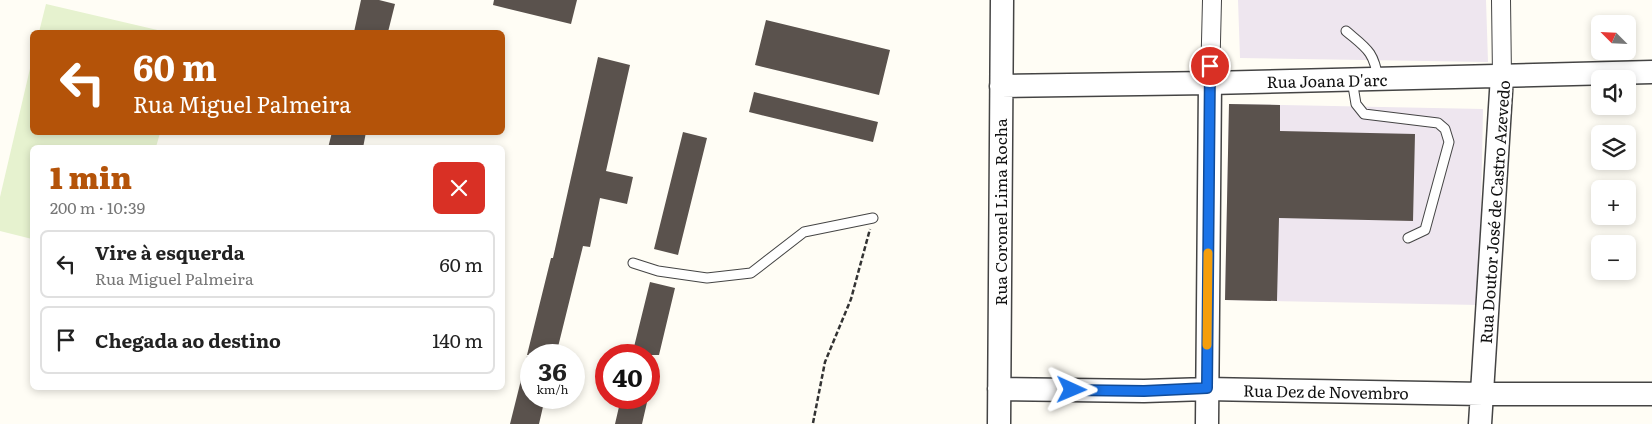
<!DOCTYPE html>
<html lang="pt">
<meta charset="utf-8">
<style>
body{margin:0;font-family:Literata,serif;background:#f6f6f6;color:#222;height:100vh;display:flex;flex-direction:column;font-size:19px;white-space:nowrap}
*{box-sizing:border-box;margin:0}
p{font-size:16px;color:#767676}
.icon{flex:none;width:28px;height:28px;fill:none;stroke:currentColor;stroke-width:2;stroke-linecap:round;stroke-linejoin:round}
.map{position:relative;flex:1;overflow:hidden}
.details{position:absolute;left:30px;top:145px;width:475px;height:245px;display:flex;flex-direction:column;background:#fff;border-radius:8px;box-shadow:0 2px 8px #0003}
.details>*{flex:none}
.banner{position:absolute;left:30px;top:30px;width:475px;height:105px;border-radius:8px;box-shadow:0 2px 8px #0003;background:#b45309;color:#fff;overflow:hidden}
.needle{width:32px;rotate:294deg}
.controls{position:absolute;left:1591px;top:15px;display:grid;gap:10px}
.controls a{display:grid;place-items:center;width:45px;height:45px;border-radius:8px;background:#fff;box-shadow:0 2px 8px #0003;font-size:25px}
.speed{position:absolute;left:520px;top:344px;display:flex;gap:10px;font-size:25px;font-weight:700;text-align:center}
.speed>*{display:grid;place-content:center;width:65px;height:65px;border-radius:50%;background:#fff;box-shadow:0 2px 8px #0003;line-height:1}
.speed small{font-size:12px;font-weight:400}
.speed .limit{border:8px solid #d22;background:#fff;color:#111}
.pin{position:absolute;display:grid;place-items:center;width:42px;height:42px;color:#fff;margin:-21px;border:2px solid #fff;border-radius:50%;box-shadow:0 1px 5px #0007}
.me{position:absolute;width:55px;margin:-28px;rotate:91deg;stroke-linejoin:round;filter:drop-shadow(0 0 4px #0008)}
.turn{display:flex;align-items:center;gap:18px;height:105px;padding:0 20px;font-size:22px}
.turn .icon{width:65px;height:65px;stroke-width:2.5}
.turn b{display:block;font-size:35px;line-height:42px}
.round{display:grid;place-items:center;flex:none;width:52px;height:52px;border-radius:8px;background:#f6f6f6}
.headline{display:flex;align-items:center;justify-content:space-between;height:85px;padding:0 20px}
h1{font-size:30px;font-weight:800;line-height:38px;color:#b45309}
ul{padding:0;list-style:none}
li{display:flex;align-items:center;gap:15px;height:68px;margin:0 10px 8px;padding:0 10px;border:2px solid #e0e0e0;border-radius:8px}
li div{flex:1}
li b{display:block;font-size:19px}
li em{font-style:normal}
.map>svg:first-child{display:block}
</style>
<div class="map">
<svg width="1652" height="424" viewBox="0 0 1652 424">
<rect width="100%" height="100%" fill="#fffdf5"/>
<path fill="#eee6ef" d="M1238,0h248l2,62 -248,-4z
M1229,104l254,5 -4,196 -254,-5z"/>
<path fill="#e6f2cf" d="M46,4l120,28h-127z
M32,60v72l128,1 -4,14 -124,1v91l-32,-8v-34z"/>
<path fill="#5a524d" d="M361,0h18l16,4 -7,28h-34z
M494,0h83l-6,24 -78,-19z
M766,20l124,30 -11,45 -124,-30z
M598,57l32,8 -24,106 27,6 -6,27 -27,-6 -10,49 -7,-1 -27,109h-29l24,-97h2z
M754,92l124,30 -5,20 -124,-30z
M1229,104l51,1v26l135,3 -2,87 -134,-3 -2,83 -52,-1z
M332,132h34l-3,16h-35z
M683,132l24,6 -29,117 -24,-6z
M650,282l25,6 -16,67h-27z
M527,356h4v42h14l-6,26h-29z
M621,398h27l-6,26h-27z"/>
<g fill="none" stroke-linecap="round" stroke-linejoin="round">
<g stroke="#444" stroke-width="11">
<path id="service" d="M1346,31c20,17 28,20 32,48
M1352,80l4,24 8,10 74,9 7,6 4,13 -24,88 -17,8
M633,263l25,8 49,7 44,-5 53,-41 69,-14"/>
</g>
<g stroke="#444" stroke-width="20">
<path id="minor" d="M1501,0l1,76
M1210,83l2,-83"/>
</g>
<g stroke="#444" stroke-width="25">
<path id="tertiary" d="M1001,86l209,-3 442,-11
M999,389l145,2 63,-2 276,5h169
M999,424l3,-424
M1207,424l3,-341
M1480,424l22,-348"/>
</g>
<path stroke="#333" stroke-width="2.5" stroke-dasharray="5 2.5" stroke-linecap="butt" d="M813,423l12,-61 26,-63 19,-70"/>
<use href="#service" stroke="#fff" stroke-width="9"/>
<use href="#minor" stroke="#fff" stroke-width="18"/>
<use href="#tertiary" stroke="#fff" stroke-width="22"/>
</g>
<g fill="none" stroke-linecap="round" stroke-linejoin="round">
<g stroke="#114b97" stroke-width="12">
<path id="route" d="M1072,390l72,1 63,-3 3,-322"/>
</g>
<use href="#route" stroke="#1a73e8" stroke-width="9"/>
<path stroke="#f59e0b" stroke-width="9" d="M1207,345l1,-92"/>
</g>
<g text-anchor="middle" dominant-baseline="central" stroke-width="5" stroke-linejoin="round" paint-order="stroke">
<g font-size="16" fill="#111" stroke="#fff">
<text transform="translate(1327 80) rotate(-1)">Rua Joana D'arc</text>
<text transform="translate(1000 212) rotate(-90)">Rua Coronel Lima Rocha</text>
<text transform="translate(1494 212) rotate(-86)">Rua Doutor José de Castro Azevedo</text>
<text transform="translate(1326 391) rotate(1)">Rua Dez de Novembro</text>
</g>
</g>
</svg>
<div class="controls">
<a><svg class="needle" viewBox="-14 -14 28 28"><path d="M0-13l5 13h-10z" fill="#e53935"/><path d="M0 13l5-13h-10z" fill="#767676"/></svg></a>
<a><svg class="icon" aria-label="sound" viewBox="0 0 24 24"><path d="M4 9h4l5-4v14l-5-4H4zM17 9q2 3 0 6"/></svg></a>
<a><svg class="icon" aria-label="layers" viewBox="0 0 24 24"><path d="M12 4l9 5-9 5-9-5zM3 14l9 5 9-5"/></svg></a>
<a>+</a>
<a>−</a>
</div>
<div class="speed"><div>36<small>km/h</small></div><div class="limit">40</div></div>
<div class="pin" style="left:1210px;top:66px;background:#d93025"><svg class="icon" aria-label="arrive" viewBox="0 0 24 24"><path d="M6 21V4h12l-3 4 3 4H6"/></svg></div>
<svg class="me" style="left:1072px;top:390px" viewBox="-20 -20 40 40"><path d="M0-17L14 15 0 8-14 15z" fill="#1a73e8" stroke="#fff" stroke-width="4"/></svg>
<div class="banner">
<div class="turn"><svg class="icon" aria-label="left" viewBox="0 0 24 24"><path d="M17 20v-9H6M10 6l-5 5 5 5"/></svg><div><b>60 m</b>Rua Miguel Palmeira</div></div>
</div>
<section class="details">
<div class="headline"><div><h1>1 min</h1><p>200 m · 10:39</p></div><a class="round" style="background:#d93025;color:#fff"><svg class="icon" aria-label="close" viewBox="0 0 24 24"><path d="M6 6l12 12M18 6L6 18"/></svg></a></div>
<ul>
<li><svg class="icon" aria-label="left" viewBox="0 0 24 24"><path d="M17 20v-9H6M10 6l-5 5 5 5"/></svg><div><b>Vire à esquerda</b><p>Rua Miguel Palmeira</p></div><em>60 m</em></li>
<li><svg class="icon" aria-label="arrive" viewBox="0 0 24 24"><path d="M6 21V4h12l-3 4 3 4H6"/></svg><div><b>Chegada ao destino</b></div><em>140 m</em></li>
</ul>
</section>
</div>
